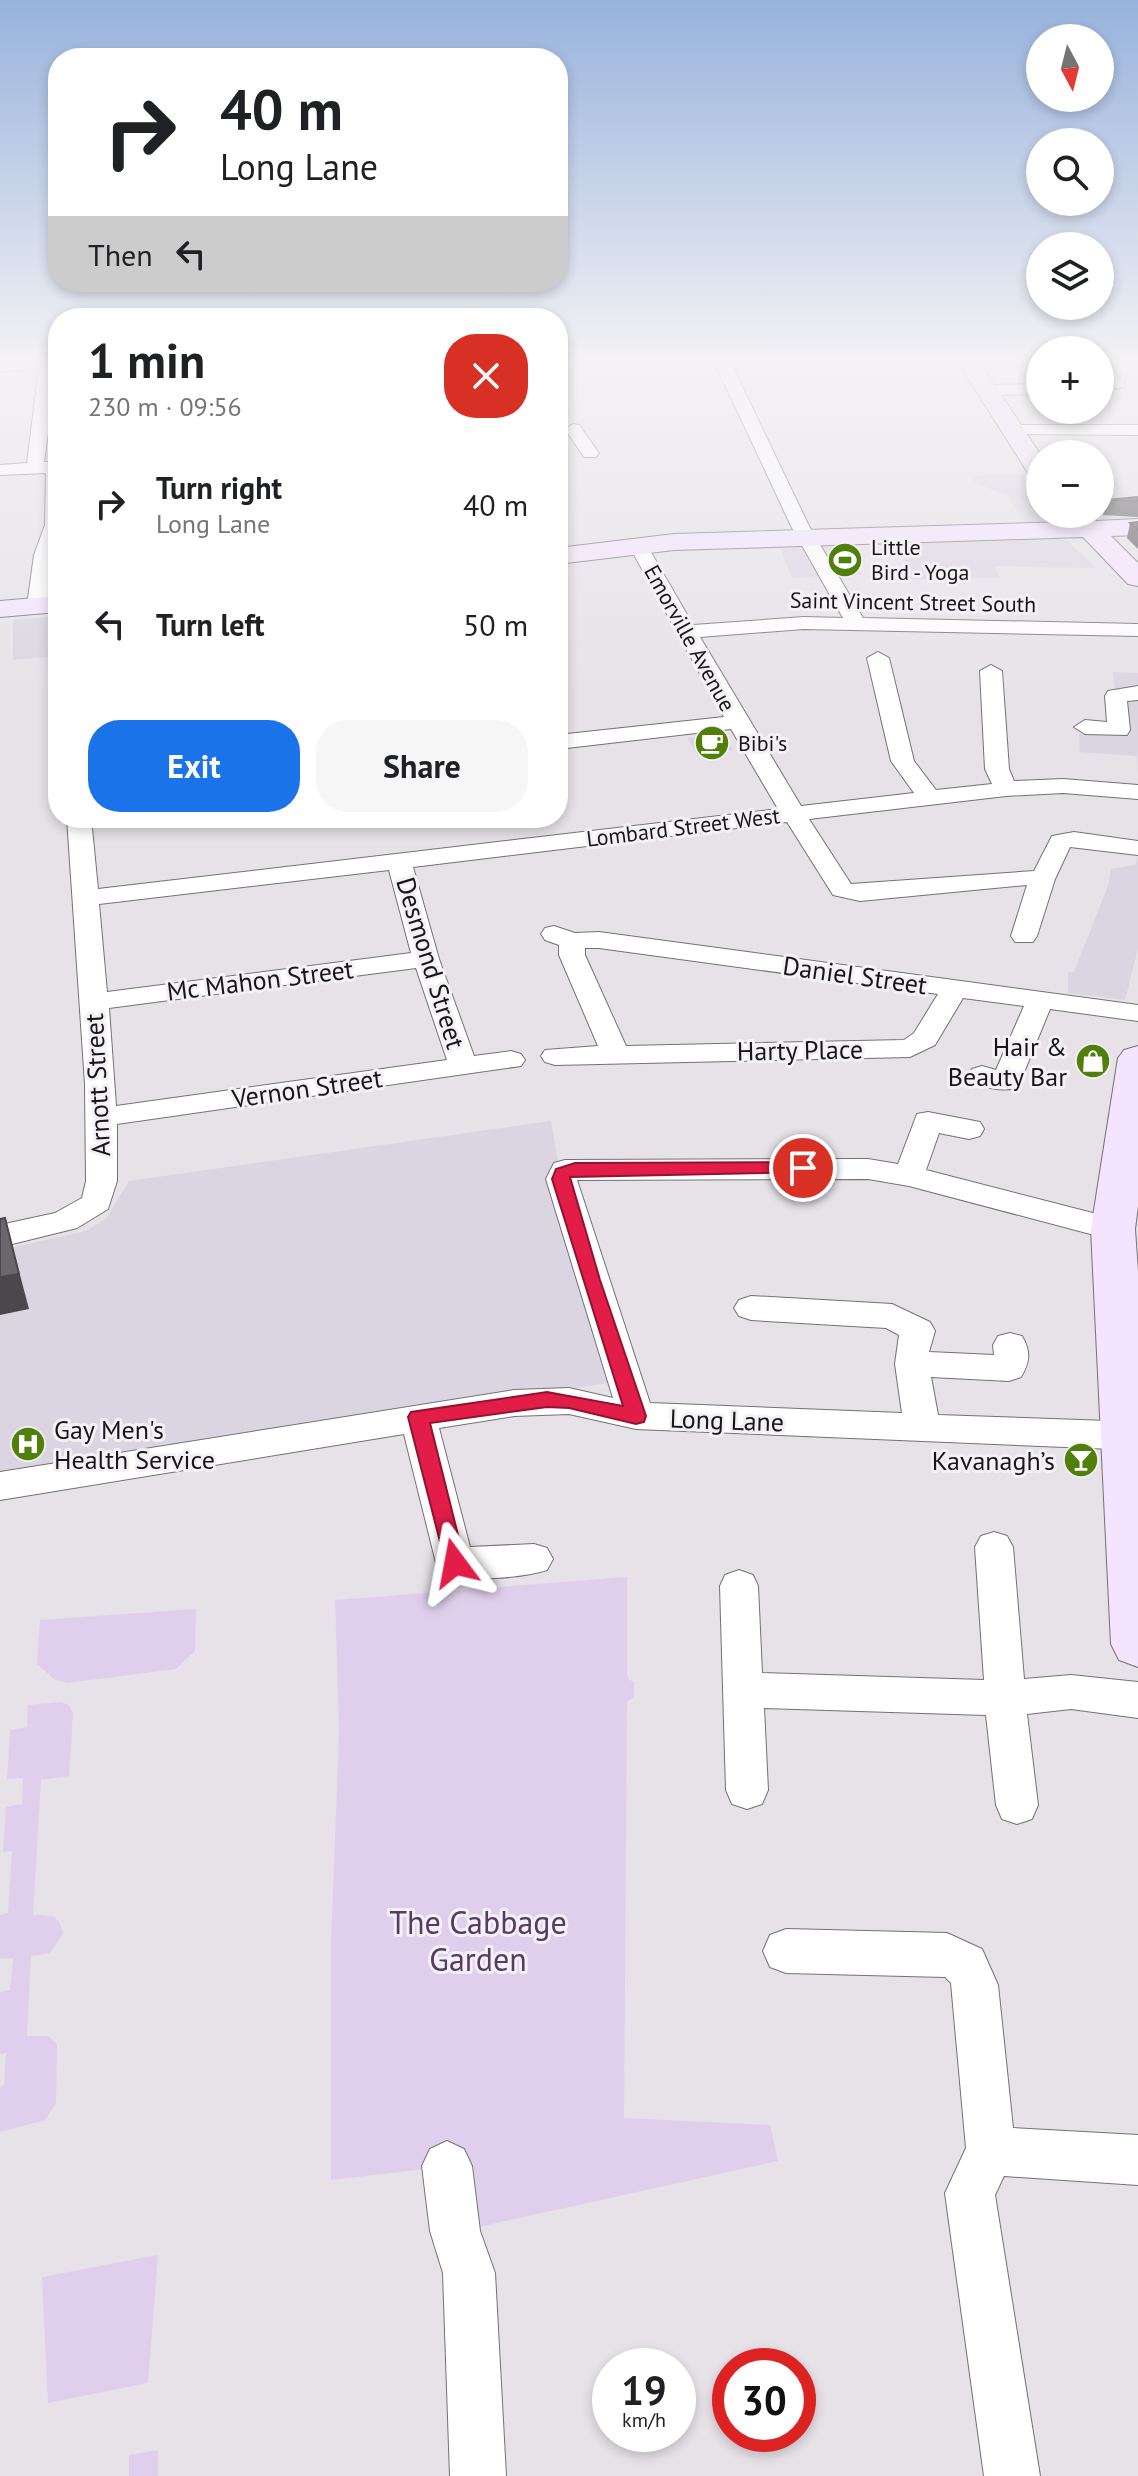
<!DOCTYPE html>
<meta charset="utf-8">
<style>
body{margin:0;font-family:"PT Sans",sans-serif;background:#f6f6f6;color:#202124;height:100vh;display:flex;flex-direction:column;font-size:30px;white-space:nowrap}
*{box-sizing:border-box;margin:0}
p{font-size:26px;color:#757577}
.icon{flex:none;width:44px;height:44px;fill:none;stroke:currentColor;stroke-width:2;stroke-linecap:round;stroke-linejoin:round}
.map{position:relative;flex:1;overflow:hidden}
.panel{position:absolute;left:48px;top:308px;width:520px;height:520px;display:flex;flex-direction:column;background:#fff;border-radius:32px;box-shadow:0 4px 12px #0003}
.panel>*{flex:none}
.top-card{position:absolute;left:48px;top:48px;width:520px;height:244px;border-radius:32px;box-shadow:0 4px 12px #0003;background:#fff;color:#202124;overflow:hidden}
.needle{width:52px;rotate:173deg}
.controls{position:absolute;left:1026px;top:24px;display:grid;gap:16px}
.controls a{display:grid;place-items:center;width:88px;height:88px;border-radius:50%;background:#fff;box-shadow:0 4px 12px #0003;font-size:40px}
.speed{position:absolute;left:592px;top:2348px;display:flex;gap:16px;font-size:40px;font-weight:700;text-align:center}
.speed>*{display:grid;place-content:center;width:104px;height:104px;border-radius:50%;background:#fff;box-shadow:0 4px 12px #0003;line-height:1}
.speed small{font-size:20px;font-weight:400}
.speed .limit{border:12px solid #d22;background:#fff;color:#111}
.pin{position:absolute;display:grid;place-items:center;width:68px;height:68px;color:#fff;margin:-34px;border:4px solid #fff;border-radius:50%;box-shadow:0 2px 8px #0007}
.me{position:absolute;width:88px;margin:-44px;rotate:347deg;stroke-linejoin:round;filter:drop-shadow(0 0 6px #0008)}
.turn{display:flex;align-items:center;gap:28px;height:168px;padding:0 40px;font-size:36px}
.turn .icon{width:104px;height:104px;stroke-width:2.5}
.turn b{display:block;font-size:56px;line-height:68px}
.then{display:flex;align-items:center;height:76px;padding:0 40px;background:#0003;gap:16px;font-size:30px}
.round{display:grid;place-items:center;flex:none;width:84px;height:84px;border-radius:32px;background:#f6f6f6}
.headline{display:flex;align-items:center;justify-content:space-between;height:136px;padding:0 40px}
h1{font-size:48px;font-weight:700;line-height:60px}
.primary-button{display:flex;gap:16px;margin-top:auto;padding:16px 40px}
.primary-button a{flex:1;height:92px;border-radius:32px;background:#1a73e8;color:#fff;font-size:32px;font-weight:700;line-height:92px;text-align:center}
.primary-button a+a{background:#f6f6f6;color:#202124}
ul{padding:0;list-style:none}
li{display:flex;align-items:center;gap:24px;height:120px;padding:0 40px}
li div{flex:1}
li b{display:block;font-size:30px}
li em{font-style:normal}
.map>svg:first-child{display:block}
</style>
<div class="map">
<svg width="1138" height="2476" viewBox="0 0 1138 2476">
<rect width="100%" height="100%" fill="#e6e2e8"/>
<path fill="#dbd4e1" d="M1021,474l19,22v18h16l8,9 -39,1 -17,-28 -35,-14 -1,-6z
M1111,476l24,24 3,20 -28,2 -10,-9v-36z
M1056,539l12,2 28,27 -101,-2 5,12 -89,1 -13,-35z
M847,545l15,30 -70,3 -12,-30z
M57,616l1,40 -45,4v-40z
M1113,672l25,1v97l-1,-14 -57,-4 -1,-18 52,1 -17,-49z
M723,734l10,16 -36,4 -10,-16z
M1138,857v92l-13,51 -57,-7v-21h6l34,-86 3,-17 24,-4z
M551,1121l8,45 -9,1 -1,9 65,206 -614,97v-229l86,-19 20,-12 23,-38z"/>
<path fill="#e0cfec" d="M627,1577v98l2,5 5,1v16l-7,5 -3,416 146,7 8,36 -313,69 -6,-65 -128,15v-236l8,-213 -4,-131z
M196,1609l-1,42 -19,18 -108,14 -14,-4 -17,-15 3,-44z
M61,1702l8,3 4,9 -4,62 -28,4 -8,135c16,0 27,-1 30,19l-13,19 -19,3 -4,80h21l9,8 -1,59 -11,17 -45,12v-46l4,-1 2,-32 -6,1v-62l10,-2 3,-32 -13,1v-44l8,-2 4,-62 -9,1 3,-45 16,-3 1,-26 -16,1 3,-49 17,-3 1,-22z
M158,2255l-10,128 -100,20 -6,-126z
M158,2450v26h-29v-21z"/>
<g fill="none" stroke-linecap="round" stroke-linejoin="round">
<g stroke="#747176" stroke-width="2">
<path id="street" d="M32,359h26l-14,103h14v79l-11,65 -10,6 -10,-6 7,-51 11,-30 1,-52 -46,2v-10l27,-2 12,-95 -39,4v-10z
M713,359h16l80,167 54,92 275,6v12l-334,-7 -104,8 101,169 113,-13 -23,-32 -24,-103 11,-6 11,6 25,103 22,29 56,-6 -7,-15 -5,-98 11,-6 11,6 7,98 5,12 49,-2 75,6v14l-75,-6 -57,3 -197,23 42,65 183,-13 18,-35 22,-4 64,9v14l-68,-8 -15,32 -18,57 -4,6h-18l-4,-6 16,-51 -167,16 -27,-6 -46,-73 -374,45 26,92 35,97 37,-5 10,3 4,6 -4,6 -404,58v57l-9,28 -31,19 -77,19v-22l55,-12 27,-15 4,-17 -1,-97 -18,-266h24l7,71 680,-80 -47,-80 -173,20v-14l166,-18 -96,-173 2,-4h14l49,85 111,-8 39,1 -52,-92zM389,870l22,83 -304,39 -8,-88zM416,968l31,92 -331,46 -7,-98z
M1100,362l24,19v6l-24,4v-10h5l-5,-5z
M1040,384v10l-55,1 -8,-5 8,-5z
M573,424l6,1 17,24 3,4 -3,4h-12l-19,-28z
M1010,425h128v10l-134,-1 -2,-4z
M1138,686v14l-11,1 3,29 -3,5 -42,-1 -11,-7 11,-7 22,2 -2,-26 3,-5z
M554,926l21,7 24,-1 539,73v16l-88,-12 -30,73 -5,6c-14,4 -39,0 -47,-13l4,-6 10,-3 14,4 28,-64 -61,-8 -28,47 -25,12 -355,8 -10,-3 -4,-6 4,-6 53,-4 -39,-91v-10l-14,-5 -4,-6 4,-6zM585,948h14l339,46 -24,39 -10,7 -278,6 -41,-91z
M928,1112l52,10 4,7 -4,7 -11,3 -30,-6 -13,37 198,51 5,8 -5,8 -11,3 -204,-54 -41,-7 -291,1 73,223 252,10 -7,-49 4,-29 -13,-7 -135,-8 -12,-4 -5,-8 5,-8 12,-4 141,8 38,18 5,9 -6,21 65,3 -1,-10 5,-9 12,-3 12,3c9,15 8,26 -1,41l-12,4 -78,-4 7,38 200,7v28l-502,-21 -67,-15 -55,2 -75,12 31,119 64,-3 13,4 6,11 -6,11c-25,8 -80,12 -105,4l-6,-11 -32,-129 -404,66v-28l514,-82 55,-2 44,10 -67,-219 8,-16 11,-3 303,-1 30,5 19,-50z
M994,1532l13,4 6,11 11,132 47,-4 67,7v36l-67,-9 -44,5 11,91 -6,14 -15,5 -15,-5 -6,-14 -10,-90 -222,-7 4,82 -6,14 -15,5 -15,-5 -6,-14 -6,-204 5,-11 14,-5 14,5 5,11 4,87 222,7 -9,-133 6,-11z
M786,1929l161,4 35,16 16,36 15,143 125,7v50l-134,-9 -9,19 45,281h-56l-39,-283 21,-45 -15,-165 -6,-6 -159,-4 -16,-6 -7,-16 7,-16z
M447,2141l17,8 8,17 8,65 15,42 11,203h-56l-7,-203 -13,-42 -8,-65 8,-17z"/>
</g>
<g stroke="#747176" stroke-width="2">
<path id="secondary" d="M956,359h22l62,95v26l-9,-2 -3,-5z
M1066,514h23l7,7 42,-2v16l-27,1 27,27v23l-10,-2 -45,-47 -409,13 -116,14v-16l116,-14 394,-12z
M58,596v16l-58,5v-16z
M1138,1046v160l-3,23 3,43v395l-19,-7 -8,-16 -20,-415 27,-171 6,-8z"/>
</g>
<use href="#street" fill="#fff" fill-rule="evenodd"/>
<use href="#secondary" fill="#f4e4fe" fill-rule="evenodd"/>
</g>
<path fill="#5b595d" d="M1138,497v20l-35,-2 3,-15z
M1138,522v27l-11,-11 3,-15z"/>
<path fill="#4a484c" d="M5,1218l24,91 -29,6v-38z"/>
<path fill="#6a676c" stroke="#4a484c" stroke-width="2" d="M1138,497v4l-32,-1z
M1138,522v8l-8,-7z
M5,1218l14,56 -19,3v-58z"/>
<linearGradient id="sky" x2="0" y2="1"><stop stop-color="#97b2dc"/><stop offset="0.51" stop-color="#f4f2f5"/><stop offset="1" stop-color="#f4f2f5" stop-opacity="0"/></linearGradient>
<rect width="1138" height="706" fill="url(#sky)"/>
<path fill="#e11d48" stroke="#92132f" stroke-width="2" d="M803,1162l9,6 -2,4 -240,5 30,103 46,136 -2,6 -8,2 -67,-16 -22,-1 -117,16 35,140 -3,6 -7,3 -8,-3 -39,-152 3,-5 136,-20 76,14 -71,-227 4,-10 19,-6z"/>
<defs>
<g id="stadium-disc" transform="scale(1.8)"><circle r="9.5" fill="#507f0a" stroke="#f3f0f6"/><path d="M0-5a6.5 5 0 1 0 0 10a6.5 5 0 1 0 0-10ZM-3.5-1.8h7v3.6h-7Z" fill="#fff"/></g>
<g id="cafe-disc" transform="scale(1.8)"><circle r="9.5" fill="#507f0a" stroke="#f3f0f6"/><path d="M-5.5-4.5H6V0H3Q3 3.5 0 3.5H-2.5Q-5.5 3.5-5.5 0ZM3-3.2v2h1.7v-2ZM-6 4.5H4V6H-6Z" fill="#fff"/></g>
<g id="shop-disc" transform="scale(1.8)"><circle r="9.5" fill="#507f0a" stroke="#f3f0f6"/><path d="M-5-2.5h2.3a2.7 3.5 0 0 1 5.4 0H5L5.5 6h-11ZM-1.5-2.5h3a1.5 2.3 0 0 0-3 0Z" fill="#fff"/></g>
<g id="hospital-disc" transform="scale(1.8)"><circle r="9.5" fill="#507f0a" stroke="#f3f0f6"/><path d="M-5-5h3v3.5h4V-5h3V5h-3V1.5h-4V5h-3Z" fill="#fff"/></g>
<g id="bar-disc" transform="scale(1.8)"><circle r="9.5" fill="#507f0a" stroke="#f3f0f6"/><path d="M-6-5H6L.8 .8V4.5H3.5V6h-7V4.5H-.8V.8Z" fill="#fff"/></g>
</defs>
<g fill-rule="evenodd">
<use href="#stadium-disc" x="845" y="560"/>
<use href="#cafe-disc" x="712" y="743"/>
<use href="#shop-disc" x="1093" y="1061"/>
<use href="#hospital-disc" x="28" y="1444"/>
<use href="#bar-disc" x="1081" y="1460"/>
</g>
<g text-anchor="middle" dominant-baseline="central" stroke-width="6" stroke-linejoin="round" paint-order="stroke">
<g font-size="22" fill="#171618" stroke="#f3f0f6" text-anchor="start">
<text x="871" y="547">Little<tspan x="871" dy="25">Bird - Yoga</tspan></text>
<text x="738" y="743">Bibi's</text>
</g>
<g font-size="22" fill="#171618" stroke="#f3f0f6">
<text transform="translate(913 602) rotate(1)">Saint Vincent Street South</text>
<text transform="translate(690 638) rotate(61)">Emorville Avenue</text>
<text transform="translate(683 827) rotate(-7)">Lombard Street West</text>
</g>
<g font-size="26" fill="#171618" stroke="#f3f0f6">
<text transform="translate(431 963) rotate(73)">Desmond Street</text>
<text transform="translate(855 975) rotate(8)">Daniel Street</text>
<text transform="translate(260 980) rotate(-7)">Mc Mahon Street</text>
<text transform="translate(800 1050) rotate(-1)">Harty Place</text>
<text transform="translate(97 1085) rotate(-93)">Arnott Street</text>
<text transform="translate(307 1088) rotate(-8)">Vernon Street</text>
<text transform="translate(727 1420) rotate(2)">Long Lane</text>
</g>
<g font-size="26" fill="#171618" stroke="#f3f0f6" text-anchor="end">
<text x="1067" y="1046">Hair &amp;<tspan x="1067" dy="30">Beauty Bar</tspan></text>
<text x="54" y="1429" text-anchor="start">Gay Men's<tspan x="54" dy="30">Health Service</tspan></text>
<text x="1055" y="1460">Kavanagh’s</text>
</g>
<g font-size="32" fill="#553b65" stroke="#f3f0f6">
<text x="478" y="1922">The Cabbage<tspan x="478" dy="37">Garden</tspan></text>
</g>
</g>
</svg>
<div class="controls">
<a><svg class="needle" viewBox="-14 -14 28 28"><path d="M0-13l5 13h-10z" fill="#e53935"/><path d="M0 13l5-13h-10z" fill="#757577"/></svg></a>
<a><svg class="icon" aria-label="search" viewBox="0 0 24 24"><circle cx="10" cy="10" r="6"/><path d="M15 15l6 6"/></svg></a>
<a><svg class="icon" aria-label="layers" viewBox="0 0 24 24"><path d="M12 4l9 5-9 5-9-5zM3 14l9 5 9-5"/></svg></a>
<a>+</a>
<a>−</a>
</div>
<div class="speed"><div>19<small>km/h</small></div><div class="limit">30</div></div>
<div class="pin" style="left:803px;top:1168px;background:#d93025"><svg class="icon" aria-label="arrive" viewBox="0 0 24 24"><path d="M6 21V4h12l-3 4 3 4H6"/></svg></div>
<svg class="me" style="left:455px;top:1563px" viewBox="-20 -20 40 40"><path d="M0-17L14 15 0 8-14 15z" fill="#e11d48" stroke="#fff" stroke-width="4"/></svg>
<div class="top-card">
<div class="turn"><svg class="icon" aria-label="right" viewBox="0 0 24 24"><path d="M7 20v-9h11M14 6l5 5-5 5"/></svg><div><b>40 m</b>Long Lane</div></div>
<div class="then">Then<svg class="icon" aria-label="left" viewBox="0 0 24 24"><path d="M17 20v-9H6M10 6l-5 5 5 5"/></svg></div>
</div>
<section class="panel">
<div class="headline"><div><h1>1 min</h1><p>230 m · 09:56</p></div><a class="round" style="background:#d93025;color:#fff"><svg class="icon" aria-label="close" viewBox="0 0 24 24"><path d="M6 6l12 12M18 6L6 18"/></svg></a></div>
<ul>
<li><svg class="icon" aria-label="right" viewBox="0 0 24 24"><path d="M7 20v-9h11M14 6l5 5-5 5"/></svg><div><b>Turn right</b><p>Long Lane</p></div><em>40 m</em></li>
<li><svg class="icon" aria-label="left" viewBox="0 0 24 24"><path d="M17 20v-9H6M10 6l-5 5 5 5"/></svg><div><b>Turn left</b></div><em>50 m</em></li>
</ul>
<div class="primary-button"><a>Exit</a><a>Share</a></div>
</section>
</div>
